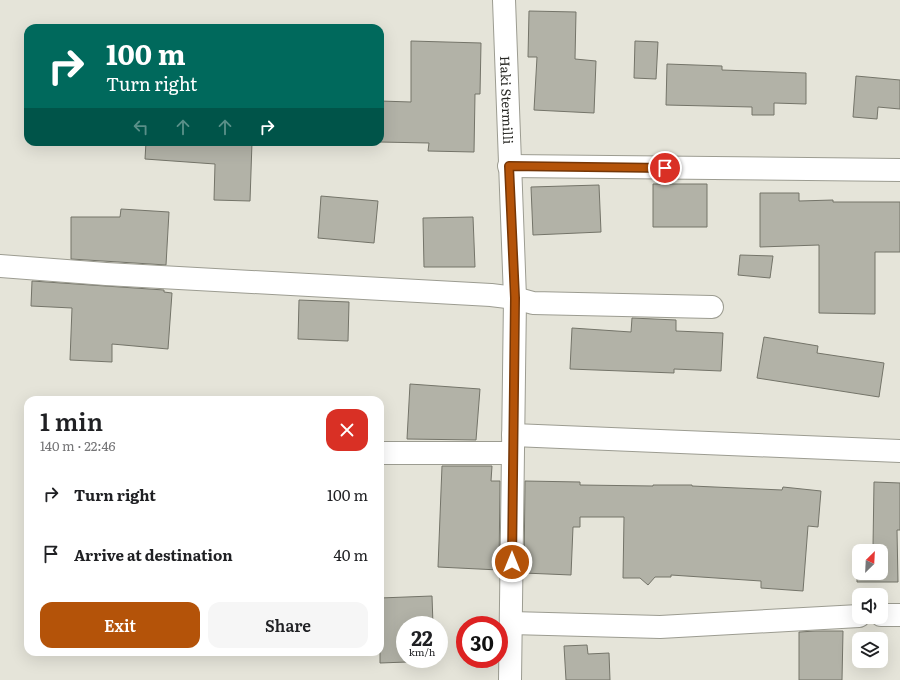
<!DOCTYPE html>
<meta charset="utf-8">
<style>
body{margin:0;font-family:Literata,serif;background:#f6f6f6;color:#202124;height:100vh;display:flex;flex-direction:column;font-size:15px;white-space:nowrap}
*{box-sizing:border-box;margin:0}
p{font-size:13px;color:#757577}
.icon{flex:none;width:22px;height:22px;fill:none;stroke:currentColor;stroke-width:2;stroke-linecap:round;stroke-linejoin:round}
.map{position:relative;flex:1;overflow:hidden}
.sheet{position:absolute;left:24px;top:396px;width:360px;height:260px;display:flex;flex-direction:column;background:#fff;border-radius:12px;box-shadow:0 4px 16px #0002}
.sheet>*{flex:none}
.top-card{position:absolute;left:24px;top:24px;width:360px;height:122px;border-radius:12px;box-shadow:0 4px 16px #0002;background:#00695c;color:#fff;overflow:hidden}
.needle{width:26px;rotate:24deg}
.tools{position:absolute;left:852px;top:544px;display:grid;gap:8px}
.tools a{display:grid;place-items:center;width:36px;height:36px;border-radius:8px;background:#fff;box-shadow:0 4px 16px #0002;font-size:20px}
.speed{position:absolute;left:396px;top:616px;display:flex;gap:8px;font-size:20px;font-weight:700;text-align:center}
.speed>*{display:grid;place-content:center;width:52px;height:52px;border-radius:50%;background:#fff;box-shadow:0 4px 16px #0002;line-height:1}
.speed small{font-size:10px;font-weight:400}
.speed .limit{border:6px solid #d22;background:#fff;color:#111}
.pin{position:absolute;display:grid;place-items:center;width:34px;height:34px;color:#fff;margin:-17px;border:2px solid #fff;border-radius:50%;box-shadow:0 1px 4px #0007}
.me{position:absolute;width:44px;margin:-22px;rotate:0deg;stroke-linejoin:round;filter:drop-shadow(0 0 3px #0008)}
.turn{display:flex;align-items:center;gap:14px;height:84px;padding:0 16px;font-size:18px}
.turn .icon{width:52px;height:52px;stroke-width:2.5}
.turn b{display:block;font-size:28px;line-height:34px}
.lanes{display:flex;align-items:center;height:38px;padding:0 16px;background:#0003;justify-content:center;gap:20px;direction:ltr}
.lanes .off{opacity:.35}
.round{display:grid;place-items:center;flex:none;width:42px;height:42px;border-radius:12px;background:#f6f6f6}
.head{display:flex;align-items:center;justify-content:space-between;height:68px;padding:0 16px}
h1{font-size:24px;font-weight:600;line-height:30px}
.primary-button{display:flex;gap:8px;margin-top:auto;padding:8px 16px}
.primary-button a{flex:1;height:46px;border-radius:12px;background:#b45309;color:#fff;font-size:16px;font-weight:600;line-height:46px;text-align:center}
.primary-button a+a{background:#f6f6f6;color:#202124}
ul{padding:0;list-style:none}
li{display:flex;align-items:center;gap:12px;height:60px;padding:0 16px}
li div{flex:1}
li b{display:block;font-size:15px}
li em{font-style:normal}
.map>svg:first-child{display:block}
</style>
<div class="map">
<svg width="900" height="680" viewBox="0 0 900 680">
<rect width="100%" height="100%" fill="#e5e4d9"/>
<path fill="#b2b2a7" stroke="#747469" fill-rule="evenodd" d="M529,11l47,1 -1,47 21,2 -2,52 -60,-3 3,-53h-9z
M411,41l70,2 -1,51h-5l-1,58 -46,-1 1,-8 -49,-1v-41l31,1z
M635,41l23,1 -2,37 -22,-1z
M667,64l55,2v4l84,3v31l-32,-1v12h-22v-8l-86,-2z
M856,76l44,4v29l-22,-2 -1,12 -24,-2z
M146,142h106l-2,59 -36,-1 1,-36 -70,-5z
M653,184h54v43h-54z
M599,185l2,47 -68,3 -2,-48z
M760,193h39v8l34,-1v2h67v50h-25v62l-56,-1v-68l-59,2z
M321,196l57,5 -4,42 -56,-5z
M121,209l48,3 -3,53 -95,-6v-42h49z
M473,217l2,50h-51l-1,-49z
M740,255l33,1 -3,22 -32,-3z
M32,281l132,9v2l8,1 -4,56 -56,-5v18l-42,-2 2,-52 -41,-2z
M299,300l50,2 -1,39 -50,-2z
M632,318l44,2v11l47,2 -2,38 -47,-2v4l-104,-4 2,-41 59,4z
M764,337l54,9 -1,7 67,10 -5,34 -122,-19z
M410,384l70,5 -4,51 -69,-1z
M442,466h50l-1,15h9l-1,89 -61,-3z
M525,481l55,1v3l73,1v-1h39v1l90,4 1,-3 38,4 -3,36 -10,-1 -5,65 -42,-3v-7l-90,-6v2h-16l-7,8 -8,-7h-17l1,-61h-44v10h-7l-2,48 -47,-2z
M874,482l26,1v47h-3l1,52h-41v-35l16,-1zM859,551h22v22h-22z
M432,596l1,29h-28v34h29v2l-54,2v-65z
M816,631h27l-1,49h-43v-48z
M587,645l1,9 21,-1 1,27h-44l-2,-34z"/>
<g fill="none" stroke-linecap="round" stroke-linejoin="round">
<g stroke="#9c9c91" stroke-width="24">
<g id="minor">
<path id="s1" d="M504,0l11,298 -5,382"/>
<path d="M509,166l391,4"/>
<path d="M0,266l106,8 385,21 24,3 18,5 179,4"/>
<path d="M513,435l387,16"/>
<path d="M380,453h132"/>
<path d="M881,615h19"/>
<path d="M511,623l149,4 199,-11"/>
</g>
</g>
<use href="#minor" stroke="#fff" stroke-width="22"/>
</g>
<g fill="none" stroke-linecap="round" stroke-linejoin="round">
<g stroke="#753606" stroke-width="10">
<path id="route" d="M512,562l3,-264 -6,-132 156,2"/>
</g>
<use href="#route" stroke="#b45309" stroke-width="7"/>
</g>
<g text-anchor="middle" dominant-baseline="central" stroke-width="3" stroke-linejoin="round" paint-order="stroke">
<g font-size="13" fill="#2a2a26" stroke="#f2f1e6">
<text stroke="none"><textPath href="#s1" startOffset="100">Haki Stermilli</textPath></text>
</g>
</g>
</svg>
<div class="tools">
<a><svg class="needle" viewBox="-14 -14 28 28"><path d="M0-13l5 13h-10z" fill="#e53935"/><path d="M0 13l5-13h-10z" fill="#757577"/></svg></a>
<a><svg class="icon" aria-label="sound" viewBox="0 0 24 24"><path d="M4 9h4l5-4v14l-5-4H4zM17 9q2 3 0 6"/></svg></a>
<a><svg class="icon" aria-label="layers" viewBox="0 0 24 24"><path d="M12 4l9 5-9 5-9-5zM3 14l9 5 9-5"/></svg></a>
</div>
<div class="speed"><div>22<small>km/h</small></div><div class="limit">30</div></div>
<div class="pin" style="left:665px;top:168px;background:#d93025"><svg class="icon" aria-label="arrive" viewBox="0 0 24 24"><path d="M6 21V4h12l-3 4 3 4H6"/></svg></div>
<svg class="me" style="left:512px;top:562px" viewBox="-20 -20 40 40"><circle r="17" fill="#b45309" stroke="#fff" stroke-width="3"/><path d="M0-11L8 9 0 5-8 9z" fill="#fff"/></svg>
<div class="top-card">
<div class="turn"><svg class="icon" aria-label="right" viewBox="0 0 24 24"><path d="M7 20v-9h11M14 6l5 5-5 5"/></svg><div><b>100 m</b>Turn right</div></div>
<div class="lanes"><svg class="icon off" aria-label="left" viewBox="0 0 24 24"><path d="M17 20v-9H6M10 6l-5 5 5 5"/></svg><svg class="icon off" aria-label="ahead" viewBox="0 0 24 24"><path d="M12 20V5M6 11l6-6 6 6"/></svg><svg class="icon off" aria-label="ahead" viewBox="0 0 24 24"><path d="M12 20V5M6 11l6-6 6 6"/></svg><svg class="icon" aria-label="right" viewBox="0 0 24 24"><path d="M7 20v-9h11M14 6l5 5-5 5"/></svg></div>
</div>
<section class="sheet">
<div class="head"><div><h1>1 min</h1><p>140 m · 22:46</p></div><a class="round" style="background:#d93025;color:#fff"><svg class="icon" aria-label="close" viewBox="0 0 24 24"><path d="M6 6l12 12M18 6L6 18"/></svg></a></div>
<ul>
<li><svg class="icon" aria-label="right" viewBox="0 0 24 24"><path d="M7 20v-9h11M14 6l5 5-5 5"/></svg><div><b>Turn right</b></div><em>100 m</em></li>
<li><svg class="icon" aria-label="arrive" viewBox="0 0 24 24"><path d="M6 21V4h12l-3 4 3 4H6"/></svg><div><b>Arrive at destination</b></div><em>40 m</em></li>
</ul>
<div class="primary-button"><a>Exit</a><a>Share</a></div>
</section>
</div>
